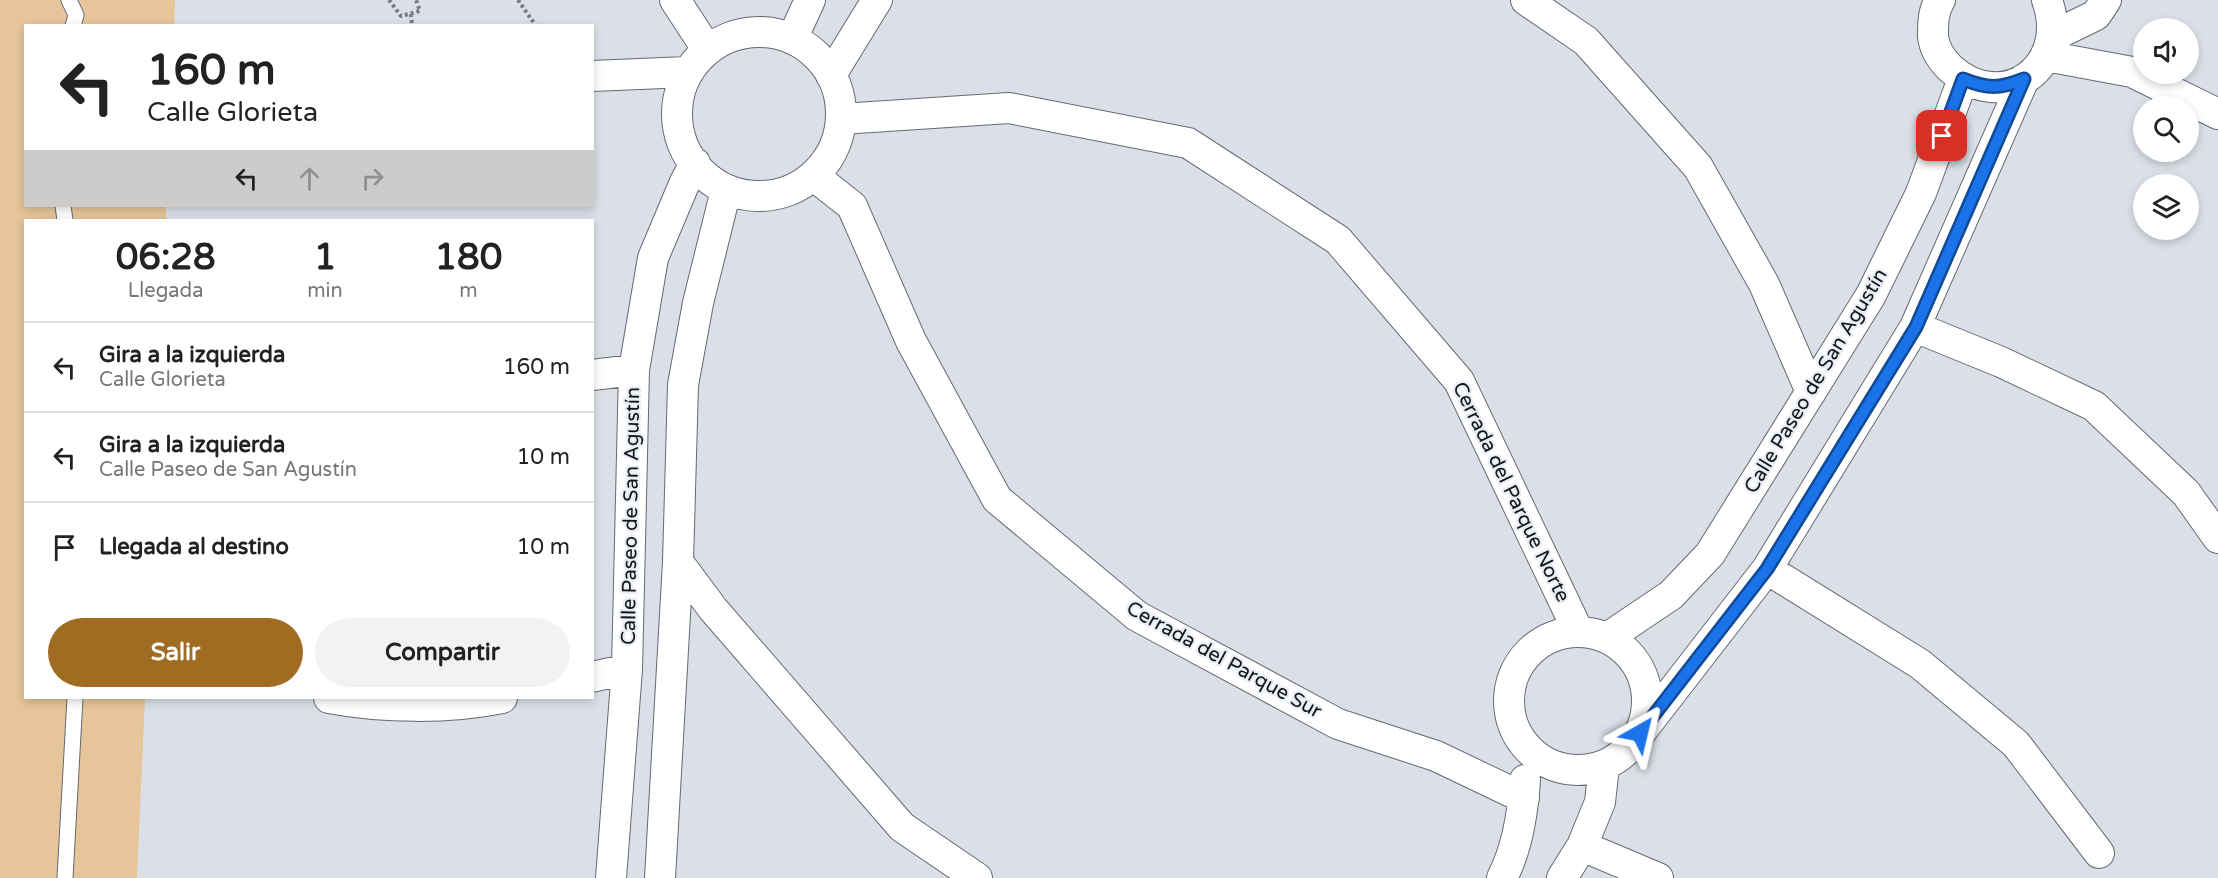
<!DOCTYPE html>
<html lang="es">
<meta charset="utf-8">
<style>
body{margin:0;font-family:"Varela Round",sans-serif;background:#f2f2f2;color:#222;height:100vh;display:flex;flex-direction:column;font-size:22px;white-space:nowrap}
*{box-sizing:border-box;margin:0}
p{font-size:20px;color:#767676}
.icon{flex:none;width:33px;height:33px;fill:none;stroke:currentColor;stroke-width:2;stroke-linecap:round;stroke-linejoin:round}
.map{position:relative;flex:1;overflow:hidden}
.details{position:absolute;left:24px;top:219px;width:570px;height:480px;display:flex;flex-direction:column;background:#fff;border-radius:0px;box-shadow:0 3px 9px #0003}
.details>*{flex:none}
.top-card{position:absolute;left:24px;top:24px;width:570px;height:183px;border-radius:0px;box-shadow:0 3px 9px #0003;background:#fff;color:#222;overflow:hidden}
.tools{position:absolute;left:2133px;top:18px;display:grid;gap:12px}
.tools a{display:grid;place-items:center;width:66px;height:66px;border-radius:50%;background:#fff;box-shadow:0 3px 9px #0003;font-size:30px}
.pin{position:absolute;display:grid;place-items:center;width:51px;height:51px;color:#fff;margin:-26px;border-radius:12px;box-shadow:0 3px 9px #0006}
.me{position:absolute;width:66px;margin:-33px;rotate:37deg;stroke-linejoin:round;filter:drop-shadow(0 0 4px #0008)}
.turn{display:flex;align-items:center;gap:21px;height:126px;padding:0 24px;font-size:27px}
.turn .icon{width:78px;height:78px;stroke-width:2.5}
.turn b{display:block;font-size:42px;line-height:51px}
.lanes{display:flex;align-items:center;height:57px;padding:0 24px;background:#0003;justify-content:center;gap:30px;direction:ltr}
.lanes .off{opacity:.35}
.eta{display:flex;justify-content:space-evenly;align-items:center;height:102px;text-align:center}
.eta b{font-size:36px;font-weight:700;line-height:42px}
.button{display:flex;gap:12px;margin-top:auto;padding:12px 24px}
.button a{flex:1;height:69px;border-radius:36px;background:#9f6c22;color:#fff;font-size:24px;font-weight:700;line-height:69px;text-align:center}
.button a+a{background:#f2f2f2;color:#222}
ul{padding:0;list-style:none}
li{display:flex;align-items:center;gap:18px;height:90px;padding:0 24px;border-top:2px solid #e0e0e0}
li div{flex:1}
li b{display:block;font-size:22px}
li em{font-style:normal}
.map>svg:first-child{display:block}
</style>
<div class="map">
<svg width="2218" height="878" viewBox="0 0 2218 878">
<rect width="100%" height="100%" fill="#dbe0e8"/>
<path fill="#e7c59b" d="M0,0h175l-1,25 -148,1v180h140v14h-140v478h119l-8,180h-137z"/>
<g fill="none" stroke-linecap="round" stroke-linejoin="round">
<g stroke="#656a71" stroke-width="17">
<path id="lane" d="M69,0l7,15 -3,11
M63,206l2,14
M65,878l10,-180"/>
</g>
<g stroke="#656a71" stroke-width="32">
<path id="street" d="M675,0l32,49
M1526,0l60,41 112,126 66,117 47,108
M1940,0c-7,11 -7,23 -7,36 1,12 8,23 17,32 53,48 121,-1 97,-68
M677 114a82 82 0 1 1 164 0a82 82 0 1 1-164 0Z
M2053,36l43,-21 10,-15
M792,39l18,-39
M2046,56l86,16 86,42
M831,75l46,-75
M592,76l95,-4
M841,119l168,-11 179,35 150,97 121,141 119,250
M814,176l38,30 59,135 86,158 140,117 201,108 98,32 88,42
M1915,327l86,35 93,44 92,87 32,45
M592,375l42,-5
M678,562l35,47 189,218 75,51
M1767,569l153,95 96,80 83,109
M1509 701a69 69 0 1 1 138 0a69 69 0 1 1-138 0Z
M1607,638l64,-43 39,-41 161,-259 50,-102 42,-114
M592,677l35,-8
M329,698c53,10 120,11 173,0
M1640,733l127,-164 148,-242 109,-248
M1582,846l76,32
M611,878l16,-209 7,-299 19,-112 32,-76 10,-19
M660,878l18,-316 5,-177 15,-82 28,-113
M1502,878c15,-29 21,-66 23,-98
M1562,878l20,-32 18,-44 4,-36"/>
</g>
<path stroke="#767a7f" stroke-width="4" stroke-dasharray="3 3" stroke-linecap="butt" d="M389,0l12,16 19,-5 -4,-11
M518,0l18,26
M411,14l1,12"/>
<use href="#lane" stroke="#fff" stroke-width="15"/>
<use href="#street" stroke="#fff" stroke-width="30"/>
</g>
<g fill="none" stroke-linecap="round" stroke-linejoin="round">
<g stroke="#114b97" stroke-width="15">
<path id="route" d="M1640,733l127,-164 149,-242 108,-248c-25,10 -36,10 -61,0l-21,57"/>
</g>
<use href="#route" stroke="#1a73e8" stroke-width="10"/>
</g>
<g text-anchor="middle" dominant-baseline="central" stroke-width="4.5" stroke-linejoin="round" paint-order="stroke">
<g font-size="20" fill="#131517" stroke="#e8edf6">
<text transform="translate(1816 381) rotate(-59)">Calle Paseo de San Agustín</text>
<text transform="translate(1511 492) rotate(64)">Cerrada del Parque Norte</text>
<text transform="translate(631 516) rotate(-89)">Calle Paseo de San Agustín</text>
<text transform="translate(1224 660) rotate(29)">Cerrada del Parque Sur</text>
</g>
</g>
</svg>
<div class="tools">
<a><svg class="icon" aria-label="sound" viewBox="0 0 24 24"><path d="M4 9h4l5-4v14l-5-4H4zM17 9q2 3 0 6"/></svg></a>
<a><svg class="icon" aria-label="search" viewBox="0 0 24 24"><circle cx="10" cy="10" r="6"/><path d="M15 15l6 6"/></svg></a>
<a><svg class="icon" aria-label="layers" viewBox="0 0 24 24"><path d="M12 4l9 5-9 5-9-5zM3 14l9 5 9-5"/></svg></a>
</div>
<div class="pin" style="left:1942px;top:136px;background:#d93025"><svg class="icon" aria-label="arrive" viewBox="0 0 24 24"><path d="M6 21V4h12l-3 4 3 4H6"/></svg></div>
<svg class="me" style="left:1640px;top:733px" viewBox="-20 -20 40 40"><path d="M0-17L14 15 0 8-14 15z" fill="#1a73e8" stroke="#fff" stroke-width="4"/></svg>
<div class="top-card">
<div class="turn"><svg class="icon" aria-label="left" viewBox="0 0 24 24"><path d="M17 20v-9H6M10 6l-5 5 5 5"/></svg><div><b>160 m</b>Calle Glorieta</div></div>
<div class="lanes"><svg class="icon" aria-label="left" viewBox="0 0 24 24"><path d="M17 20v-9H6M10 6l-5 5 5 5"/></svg><svg class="icon off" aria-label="ahead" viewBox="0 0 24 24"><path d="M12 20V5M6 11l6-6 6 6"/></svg><svg class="icon off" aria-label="right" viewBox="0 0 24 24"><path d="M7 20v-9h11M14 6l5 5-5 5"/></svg></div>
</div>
<section class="details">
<div class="eta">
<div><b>06:28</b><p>Llegada</p></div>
<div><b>1</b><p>min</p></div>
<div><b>180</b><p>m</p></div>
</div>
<ul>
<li><svg class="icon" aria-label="left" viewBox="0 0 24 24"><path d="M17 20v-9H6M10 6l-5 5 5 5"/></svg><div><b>Gira a la izquierda</b><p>Calle Glorieta</p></div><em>160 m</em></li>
<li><svg class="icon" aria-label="left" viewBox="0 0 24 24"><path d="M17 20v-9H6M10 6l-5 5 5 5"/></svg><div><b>Gira a la izquierda</b><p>Calle Paseo de San Agustín</p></div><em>10 m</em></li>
<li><svg class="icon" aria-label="arrive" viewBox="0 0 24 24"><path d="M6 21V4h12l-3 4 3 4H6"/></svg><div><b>Llegada al destino</b></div><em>10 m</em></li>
</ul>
<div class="button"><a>Salir</a><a>Compartir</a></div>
</section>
</div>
